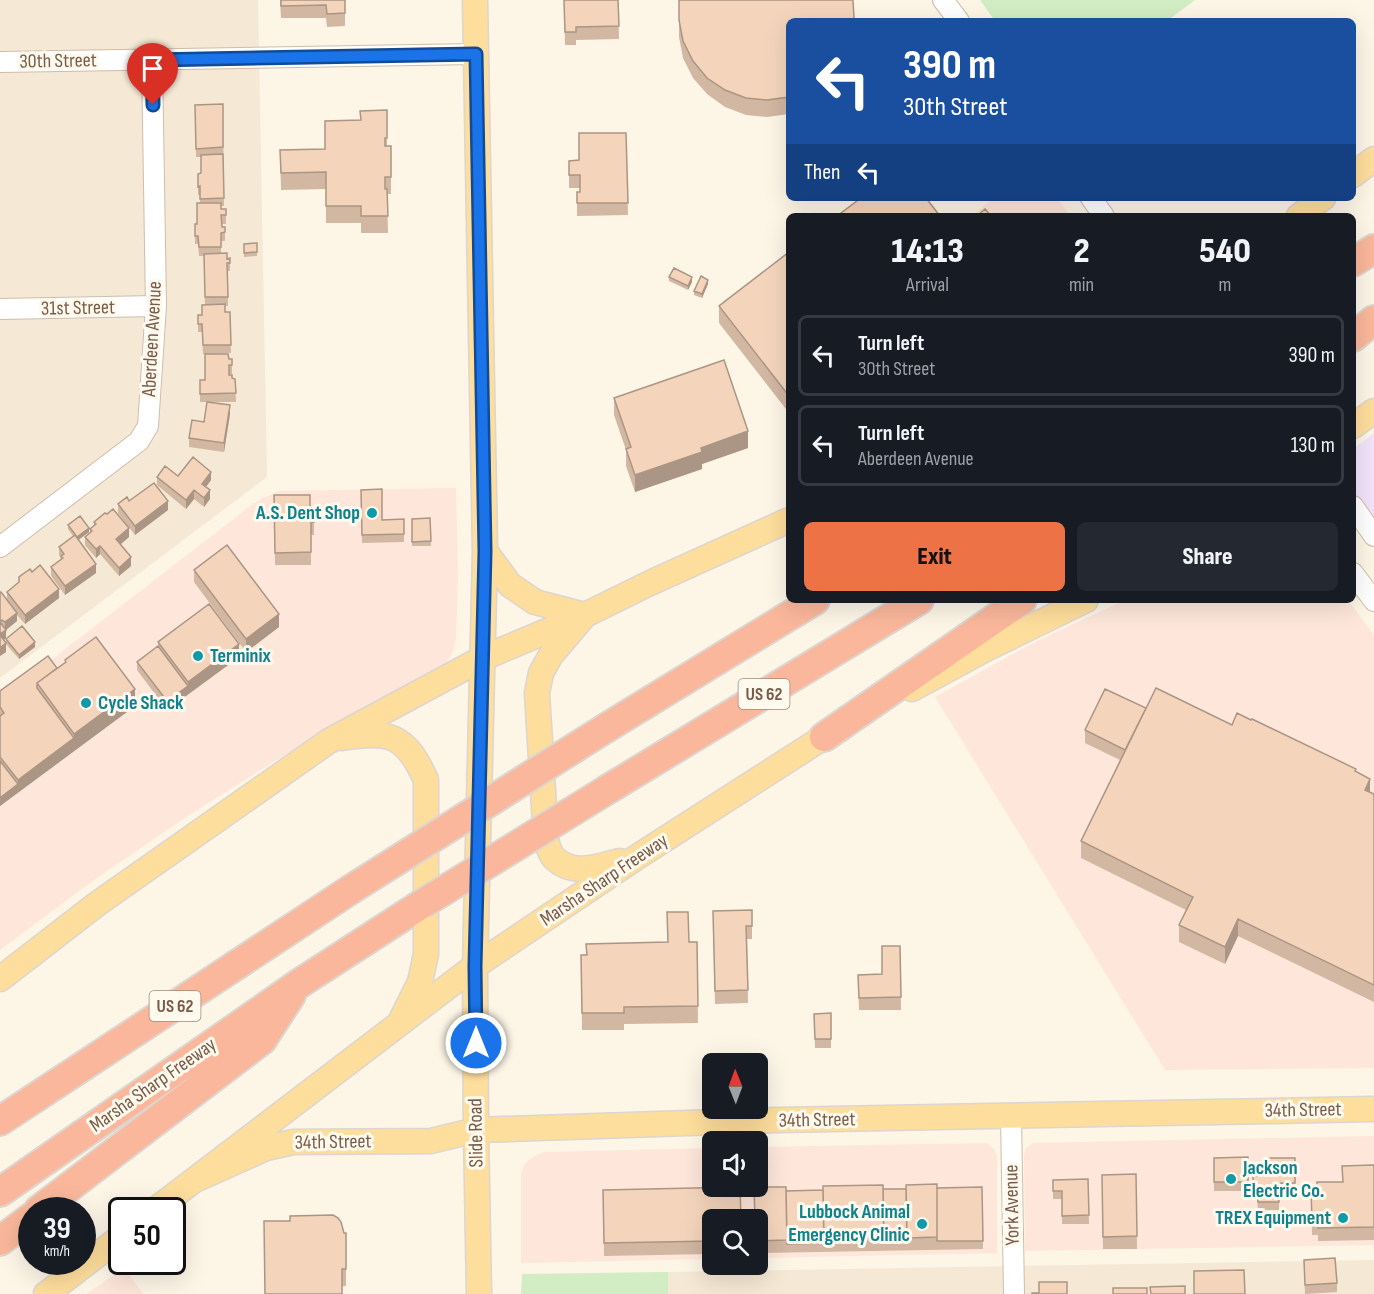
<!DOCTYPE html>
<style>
body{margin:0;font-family:"Sofia Sans Condensed",sans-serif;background:#242831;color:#f1f3f6;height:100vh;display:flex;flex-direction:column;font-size:22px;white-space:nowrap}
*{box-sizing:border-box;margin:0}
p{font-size:20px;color:#9ea1a6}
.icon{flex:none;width:33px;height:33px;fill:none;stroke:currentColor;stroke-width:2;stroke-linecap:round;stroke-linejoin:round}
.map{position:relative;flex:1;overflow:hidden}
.drawer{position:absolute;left:786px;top:213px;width:570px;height:390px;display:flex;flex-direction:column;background:#171b24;border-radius:9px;box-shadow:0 6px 24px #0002}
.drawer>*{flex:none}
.hud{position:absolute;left:786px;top:18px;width:570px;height:183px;border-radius:9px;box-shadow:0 6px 24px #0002;background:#1a4fa0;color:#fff;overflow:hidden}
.needle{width:39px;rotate:359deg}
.tools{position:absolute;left:702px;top:1053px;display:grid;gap:12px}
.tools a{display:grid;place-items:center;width:66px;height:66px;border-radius:9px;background:#171b24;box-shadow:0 6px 24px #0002;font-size:30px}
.speed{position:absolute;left:18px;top:1197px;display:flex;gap:12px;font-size:30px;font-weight:700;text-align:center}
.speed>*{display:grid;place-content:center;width:78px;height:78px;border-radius:50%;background:#171b24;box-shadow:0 6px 24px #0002;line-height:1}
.speed small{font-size:15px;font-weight:400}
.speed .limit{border:3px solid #111;border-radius:9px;background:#fff;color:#111}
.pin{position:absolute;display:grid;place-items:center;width:51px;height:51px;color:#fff;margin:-62px -26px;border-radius:50% 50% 50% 0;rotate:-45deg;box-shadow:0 0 6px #0007}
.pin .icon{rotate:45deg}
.me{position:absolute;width:66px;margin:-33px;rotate:0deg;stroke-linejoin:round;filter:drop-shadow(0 0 4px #0008)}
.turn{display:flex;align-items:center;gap:21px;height:126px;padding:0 18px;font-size:27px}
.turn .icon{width:78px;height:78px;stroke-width:2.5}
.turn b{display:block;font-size:42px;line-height:51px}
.then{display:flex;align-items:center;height:57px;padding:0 18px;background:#0003;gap:12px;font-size:22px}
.eta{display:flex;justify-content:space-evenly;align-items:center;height:102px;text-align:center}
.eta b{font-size:36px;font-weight:800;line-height:42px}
.action{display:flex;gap:12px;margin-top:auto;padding:12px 18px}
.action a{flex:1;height:69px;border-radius:9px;background:#ed7246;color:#111;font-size:24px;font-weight:800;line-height:69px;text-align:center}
.action a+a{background:#242831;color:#f1f3f6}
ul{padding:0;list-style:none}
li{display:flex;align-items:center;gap:18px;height:81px;margin:0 12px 9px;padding:0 6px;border:3px solid #363941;border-radius:9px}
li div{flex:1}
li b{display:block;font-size:22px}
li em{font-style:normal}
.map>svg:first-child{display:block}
</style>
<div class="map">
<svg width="1374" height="1294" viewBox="0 0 1374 1294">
<rect width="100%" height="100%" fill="#fdf5e6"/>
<path fill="#f5e8d4" d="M0,0h258l9,477 -267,201z
M1374,1260v34h-706v-22z"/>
<path fill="#fee6da" d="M994,198h63l14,18h-100z
M456,488l2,90 -2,60 -2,11 -5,10 -4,5 -4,4 -89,48 -77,45 -89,56 -95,65 -91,68v-253l33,-23 220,-170 10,-6 17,-7z
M1125,600h223l26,35v433l-209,2 -230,-373 100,-55z
M1374,1136v109l-349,6 -1,-96 2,-7 7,-5z
M984,1143l4,1 6,5 3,7v97l-239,5v-38h-46v39l-191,4v-90l3,-8 6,-6 7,-4 8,-3 167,-4v38h46v-39z
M124,1268l19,26h-57z"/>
<path fill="#f2e3fa" d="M1374,433v89l-21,-28v-45z"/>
<path fill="#d2ecc4" d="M980,0h215l-28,21h-172z
M668,1272v22h-147l1,-20z"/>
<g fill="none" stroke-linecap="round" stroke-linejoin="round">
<g stroke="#d0bdab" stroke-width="22">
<path id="minor" d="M943,0l16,21
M0,62l476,-8
M1091,198l13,18
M0,309l156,-3
M1353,506l21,30
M0,547l139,-106 9,-15 8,-120 -4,-246
M1353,573l21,28
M1011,1116l3,178"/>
</g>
<g stroke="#dcd5d0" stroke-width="27">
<path id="major" d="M475,0l10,551 -10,415 1,164 3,164
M1353,175l21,-16
M1299,216l24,-18
M1353,426l21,-15
M485,551l25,34 25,17 50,13 -34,40 -10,18 -4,20 9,147c2,6 4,14 8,18 20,19 44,8 66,3
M912,689l72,-39 102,-50
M342,738c48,-8 64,-3 84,42v174l-6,28 -18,36
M0,979l97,-75 232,-163 154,-83 102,-43 65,-32 139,-63
M197,1179l69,-31 27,-6 138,-1 45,-11 303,-10 595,-11
M155,1210l320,-244 162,-109 187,-120 16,-8
M46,1294l76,-58"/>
</g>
<g stroke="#dcd5d0" stroke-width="32">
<path id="highway" d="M1353,262l21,-13
M1353,337l21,-17
M606,728l209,-128
M824,737l198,-137
M610,788l309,-188
M0,1121l350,-231
M0,1192l300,-209 122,-79
M39,1210l223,-170 29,-45
M0,1241l32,-24"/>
</g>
<use href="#minor" stroke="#fff" stroke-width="20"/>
<use href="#major" stroke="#fede9c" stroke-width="24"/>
<use href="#highway" stroke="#fab79b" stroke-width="28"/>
<g stroke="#dcd5d0" stroke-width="32" stroke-linecap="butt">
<path id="highway-bridge" d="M350,890l256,-162
M422,904l188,-116"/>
</g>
<use href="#highway-bridge" stroke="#fab79b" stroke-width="28"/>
</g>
<path fill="#d2b7a2" d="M280,0h65v26l-18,1 -1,-9h-45z
M564,0h54l1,39 -43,1v5h-11z
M679,0l175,21 -65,93 -22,3 -21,-2 -21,-8 -18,-13 -14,-16 -10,-20 -4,-21z
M223,104l1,102h-3v3h5v15h-4v3h3v14h-4v12l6,6 3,-1v13h-2v35h-3v6h5l1,41 -21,1 19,5 3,6v9h-3l3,4 3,1 1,23h-26l20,12 -6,38 -35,-5v-9l15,-16 3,-20h-7v-22h5v-26h-2l-1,-22h-4v-17h4l3,-10 -1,-49h-5l-1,-12h-3v-20h2l3,-21v-8h-2v-21l3,-1v-16h-5l-1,-52z
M387,110v36l4,31v17h-4l1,39h-27v-10h-35v-34l-45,1 -1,-40 45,-1 35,-29z
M626,133l2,82 -51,1v-24h3v-4h-11v-27l10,-1z
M257,243v13l-13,1v-13z
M789,252v161l-70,-90v-17z
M669,277l23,5 -4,8 -19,-9z
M708,284l-6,14 -8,-3v-4z
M614,398l134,50 -46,16v5l-67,23 -9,-26v-16l-12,-35z
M178,476l33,4 -5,7 4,12 -6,8 -10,-8 -8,10 -29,-24v-8z
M361,490l21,30 22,-1v23l-42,1z
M274,495l36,19h4v21h-3v30h-36z
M118,504l50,6 -33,25 -17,-22z
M430,518l1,28h-19v-27z
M94,522l35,15 -9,8 11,21 -12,10 -19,-22 -4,4 -11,-13v-8l5,-4v-4l4,-4z
M68,525l21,7 -11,8 18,33 -31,22 -14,-19v-9l10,-8 -2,-4v-8l14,-11 -5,-7z
M194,570l85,57 -33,25 -52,-70z
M32,572l27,26 -34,26 -8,-9v6l-11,9v8l-2,2 2,3v-4l29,8 -16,12 -13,-15v8l-6,4v-64l7,7v-7l12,-9v-6z
M158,642l81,15 -72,53 -30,-40v-8l21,-16z
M65,660l70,46 -135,100v-115l57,-23 8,-6z
M1146,708l86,17 124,47 14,20 4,2v208l-136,-66 -13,28 -46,-22v-17l7,-15 -105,-52v-17l39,-81 -35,-17v-13z
M752,910v29h-5l1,64 -33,1 -2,-93z
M689,942h8l1,81 -74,1v6h-42l-1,-75z
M900,946l1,64h-42l-1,-35 24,-1z
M814,1014l17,25v9h-16z
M1248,1157v34h-34v-33z
M1374,1165v75l-56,1v-6h-6l-1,-47h6l25,-6z
M1136,1174l1,75h-34l-1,-74z
M1253,1176l42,7v9h-14v2l-2,1v15h-21l-1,-12h-4z
M1088,1179l1,45h-27v-25h-9v-19z
M982,1187l1,62 -225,4v-33l28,-29z
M603,1190l109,30v34l-108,2z
M344,1233h2v53l-81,8z
M1304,1260l33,23v9l-32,2z"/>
<path fill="#ab9584" d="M692,277v5l-4,8v-4z
M708,280v4l-6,14v-4z
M230,405v9l-6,38v-9z
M748,431v17l-46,16v5l-67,23v-17l66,-27z
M211,472v8l-9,12v-8z
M194,490v9l-8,10v-9z
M210,490v9l-6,8v-9z
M168,501v9l-33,25v-9z
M89,528v4l-12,9v-4z
M129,528v9l-13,11v-9z
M100,546v8l-4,4v-9z
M131,557v9l-12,10v-8z
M96,564v9l-31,22v-9z
M59,589v9l-34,26v-9z
M17,613v8l-11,9v8l-6,5v-9l5,-4v-8z
M279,614v13l-33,25v-13z
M35,642v5l-16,12v-4z
M6,643v9l-6,4v-8z
M239,644v13l-72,53v-9l21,-15v-4z
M135,689v17l-135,100v-8l18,-14v-4l56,-42v-4z
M1370,779v17l-5,-6z
M1238,919v17l-13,28v-17z"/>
<path fill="#f4d5bc" stroke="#ab9584" stroke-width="1.5" d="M281,0h64v13l-18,1 -1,-9 -45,1z
M564,0h54l1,26 -43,1v5h-11z
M679,0h174l1,18 -1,3h-64v76l-22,3 -21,-2 -21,-8 -18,-12 -14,-17 -10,-20 -4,-21z
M223,104v43l-27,2 -1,-44z
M387,110v28h-2v8h6v31h-6v12h2l1,27h-27v-10h-35v-34l-45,1 -1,-23 45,-1v-28l36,-1 -1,-9z
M579,133h47l2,70h-51v-11h3v-17h-11v-14l10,-1z
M223,154l1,44 -24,1v-13l-2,1v-13l3,-1v-18z
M861,198h65l14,18h-103z
M197,203h24v6h5v6h-5l1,12h3v5l-4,1v14h-22l-1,-11h-3v-12h2z
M985,209l6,7h-14z
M257,243v9l-13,1v-9z
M789,252v144l-70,-90z
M227,253v6l3,-1v5h-3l1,34h-23l-1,-43z
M674,268l18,9 -4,9 -19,-9z
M701,276l7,4 -6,14 -8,-3z
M225,304v8h5l1,33h-28l-1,-21h-4v-9h4v-10z
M205,354h23l1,5h3v6h-3v10h3v3l3,1 1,14 -36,1v-14h5z
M724,360l24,71 -47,17 1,4 -67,23 -9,-26 5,-2 -17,-49z
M207,402l23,3 -6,38 -35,-5 3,-18 12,2z
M193,457l18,15 -9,12 8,6 -6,8 -10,-8 -8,10 -29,-23 8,-11 13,10z
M154,483l14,18 -33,25 -17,-22 9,-7 2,4z
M382,489v31l22,-1v15l-42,1 -1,-45z
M274,495h36v19h4v8h-3v30l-36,1z
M113,509l16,19 -13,11 15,18 -12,11 -19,-22 -4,3 -11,-12 7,-6 -2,-2 6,-5 -2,-2 11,-9 2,1z
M80,516l9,12 -12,9 -9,-12z
M430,518l1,23 -19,1v-23z
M75,535l21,29 -31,22 -14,-19 12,-9 -2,-2 3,-2 -5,-7z
M227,545l52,69 -33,25 -52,-69z
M40,565l19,24 -34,26 -18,-23 12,-10v-5l11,-8 2,3z
M0,592h1l16,21 -12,9 -3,-2 -2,2z
M209,604l30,40 -51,38 -30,-40z
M0,622l6,8 -6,4z
M22,626l13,16 -16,13 -13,-16z
M0,635l6,8 -6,5z
M96,637l39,52 -61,45 -37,-51 29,-21 -1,-2z
M158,646l30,40 -21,15 -30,-39z
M48,656l9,12 -20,15v5l37,50 -56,42 -18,-23v-41l4,-3 -4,-6v-16z
M1156,688l76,37 5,-12 14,7 1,-1 104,50 -1,2 15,8 -5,11 9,4v191l-136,-66 -13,28 -46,-22 14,-28 -112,-56z
M1105,689l41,19 -21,42 -40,-20z
M0,761l18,23 -18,14z
M752,910v16h-6l2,64 -33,1 -2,-80z
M667,912h21l1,30h8l1,64 -74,1v6h-42l-1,-58h6l-1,-11 82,-2z
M882,946h18l1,51 -42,1 -1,-23 24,-1z
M831,1013v26h-16l-1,-25z
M1248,1157v25h-34v-24z
M1269,1158h26v25h-14v3h-3l1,16h-21l-1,-13h-4v-13h4v-7h12z
M1374,1165v62l-56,1v-6h-6l-1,-34h6v-6h26l-1,-16z
M1136,1174l1,62 -34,1 -1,-62z
M1088,1179l1,36 -27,1v-25h-9v-11z
M937,1184v53l-30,1 -1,-53z
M883,1185l1,53 -60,1 -1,-53z
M740,1187l1,33h-29v21l-108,2 -1,-53z
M754,1187h32l1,53 -29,1v-21h-3z
M982,1187l1,54h-46v-53z
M883,1189h23l1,53 -23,1z
M823,1190l1,53 -37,1 -1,-53z
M333,1215l5,3 3,4 3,11h2v36h-4v25h-77l-1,-73h26v-5z
M1335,1258l2,25 -32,2 -1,-25z
M1244,1270l1,24h-51v-23z
M1039,1282h28v12h-35v-1h7z
M1185,1286v8h-34l-1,-7z
M1113,1288h34v6h-34z"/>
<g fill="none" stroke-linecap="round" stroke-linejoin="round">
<g stroke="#114b97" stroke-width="15">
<path id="route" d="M153,105l-1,-45 324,-6 9,497 -10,415 1,77"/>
</g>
<use href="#route" stroke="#1a73e8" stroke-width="10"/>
</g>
<g fill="#0f9aa8" stroke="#fff9ee" stroke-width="2">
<circle cx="372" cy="513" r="6"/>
<circle cx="198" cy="656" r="6"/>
<circle cx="86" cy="703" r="6"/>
<circle cx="1231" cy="1179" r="6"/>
<circle cx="1343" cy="1218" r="6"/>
<circle cx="922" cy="1224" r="6"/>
</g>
<g text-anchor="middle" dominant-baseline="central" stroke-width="6" stroke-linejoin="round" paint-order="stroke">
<g fill="#fff9ee" stroke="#a08b7a" stroke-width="1.5">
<rect x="738.5" y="679" width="51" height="30" rx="4.5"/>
<rect x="149.5" y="991" width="51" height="30" rx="4.5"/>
</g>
<g font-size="18" font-weight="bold" fill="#785c49">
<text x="764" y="694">US 62</text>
<text x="175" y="1006">US 62</text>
</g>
<g font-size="20" fill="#785c49" stroke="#fff9ee">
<text transform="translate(58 61) rotate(-1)">30th Street</text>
<text transform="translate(78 308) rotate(-1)">31st Street</text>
<text transform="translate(152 339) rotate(-87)">Aberdeen Avenue</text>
<text transform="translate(604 880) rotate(-34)">Marsha Sharp Freeway</text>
<text transform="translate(153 1085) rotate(-35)">Marsha Sharp Freeway</text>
<text transform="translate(1303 1110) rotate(-1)">34th Street</text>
<text transform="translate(817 1120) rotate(-1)">34th Street</text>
<text transform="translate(476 1133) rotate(-91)">Slide Road</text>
<text transform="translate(333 1142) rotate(-1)">34th Street</text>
<text transform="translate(1012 1205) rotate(-91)">York Avenue</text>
</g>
<g font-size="20" font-weight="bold" fill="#0d838f" stroke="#fff9ee" text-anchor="end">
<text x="360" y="513">A.S. Dent Shop</text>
<text x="210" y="656" text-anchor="start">Terminix</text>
<text x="98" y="703" text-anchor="start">Cycle Shack</text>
<text x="1243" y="1168" text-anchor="start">Jackson<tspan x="1243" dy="23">Electric Co.</tspan></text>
<text x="910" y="1212">Lubbock Animal<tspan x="910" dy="23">Emergency Clinic</tspan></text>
<text x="1331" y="1218">TREX Equipment</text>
</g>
</g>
</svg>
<div class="tools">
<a><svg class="needle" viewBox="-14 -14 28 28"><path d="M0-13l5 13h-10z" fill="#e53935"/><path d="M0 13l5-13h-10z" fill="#9ea1a6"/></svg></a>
<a><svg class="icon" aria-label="sound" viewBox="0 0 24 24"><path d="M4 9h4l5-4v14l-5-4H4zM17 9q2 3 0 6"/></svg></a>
<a><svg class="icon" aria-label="search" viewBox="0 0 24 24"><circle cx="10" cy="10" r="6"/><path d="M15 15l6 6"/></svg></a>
</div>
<div class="speed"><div>39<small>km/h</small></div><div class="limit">50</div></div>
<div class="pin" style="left:153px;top:105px;background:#d93025"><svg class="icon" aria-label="arrive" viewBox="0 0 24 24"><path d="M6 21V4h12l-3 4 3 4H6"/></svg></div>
<svg class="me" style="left:476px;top:1043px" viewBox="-20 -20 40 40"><circle r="17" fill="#1a73e8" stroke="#fff" stroke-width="3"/><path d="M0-11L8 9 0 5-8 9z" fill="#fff"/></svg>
<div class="hud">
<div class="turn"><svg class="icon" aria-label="left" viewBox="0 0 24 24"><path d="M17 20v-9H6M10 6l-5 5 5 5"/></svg><div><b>390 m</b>30th Street</div></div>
<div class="then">Then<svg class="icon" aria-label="left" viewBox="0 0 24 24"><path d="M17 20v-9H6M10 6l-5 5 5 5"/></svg></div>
</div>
<section class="drawer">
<div class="eta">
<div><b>14:13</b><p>Arrival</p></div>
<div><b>2</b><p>min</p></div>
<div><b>540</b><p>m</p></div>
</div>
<ul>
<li><svg class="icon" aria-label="left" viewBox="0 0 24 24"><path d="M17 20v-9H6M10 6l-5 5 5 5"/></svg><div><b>Turn left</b><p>30th Street</p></div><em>390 m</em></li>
<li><svg class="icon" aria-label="left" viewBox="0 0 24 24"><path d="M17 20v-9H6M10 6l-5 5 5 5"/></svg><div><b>Turn left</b><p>Aberdeen Avenue</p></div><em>130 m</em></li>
</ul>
<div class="action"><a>Exit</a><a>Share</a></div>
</section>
</div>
